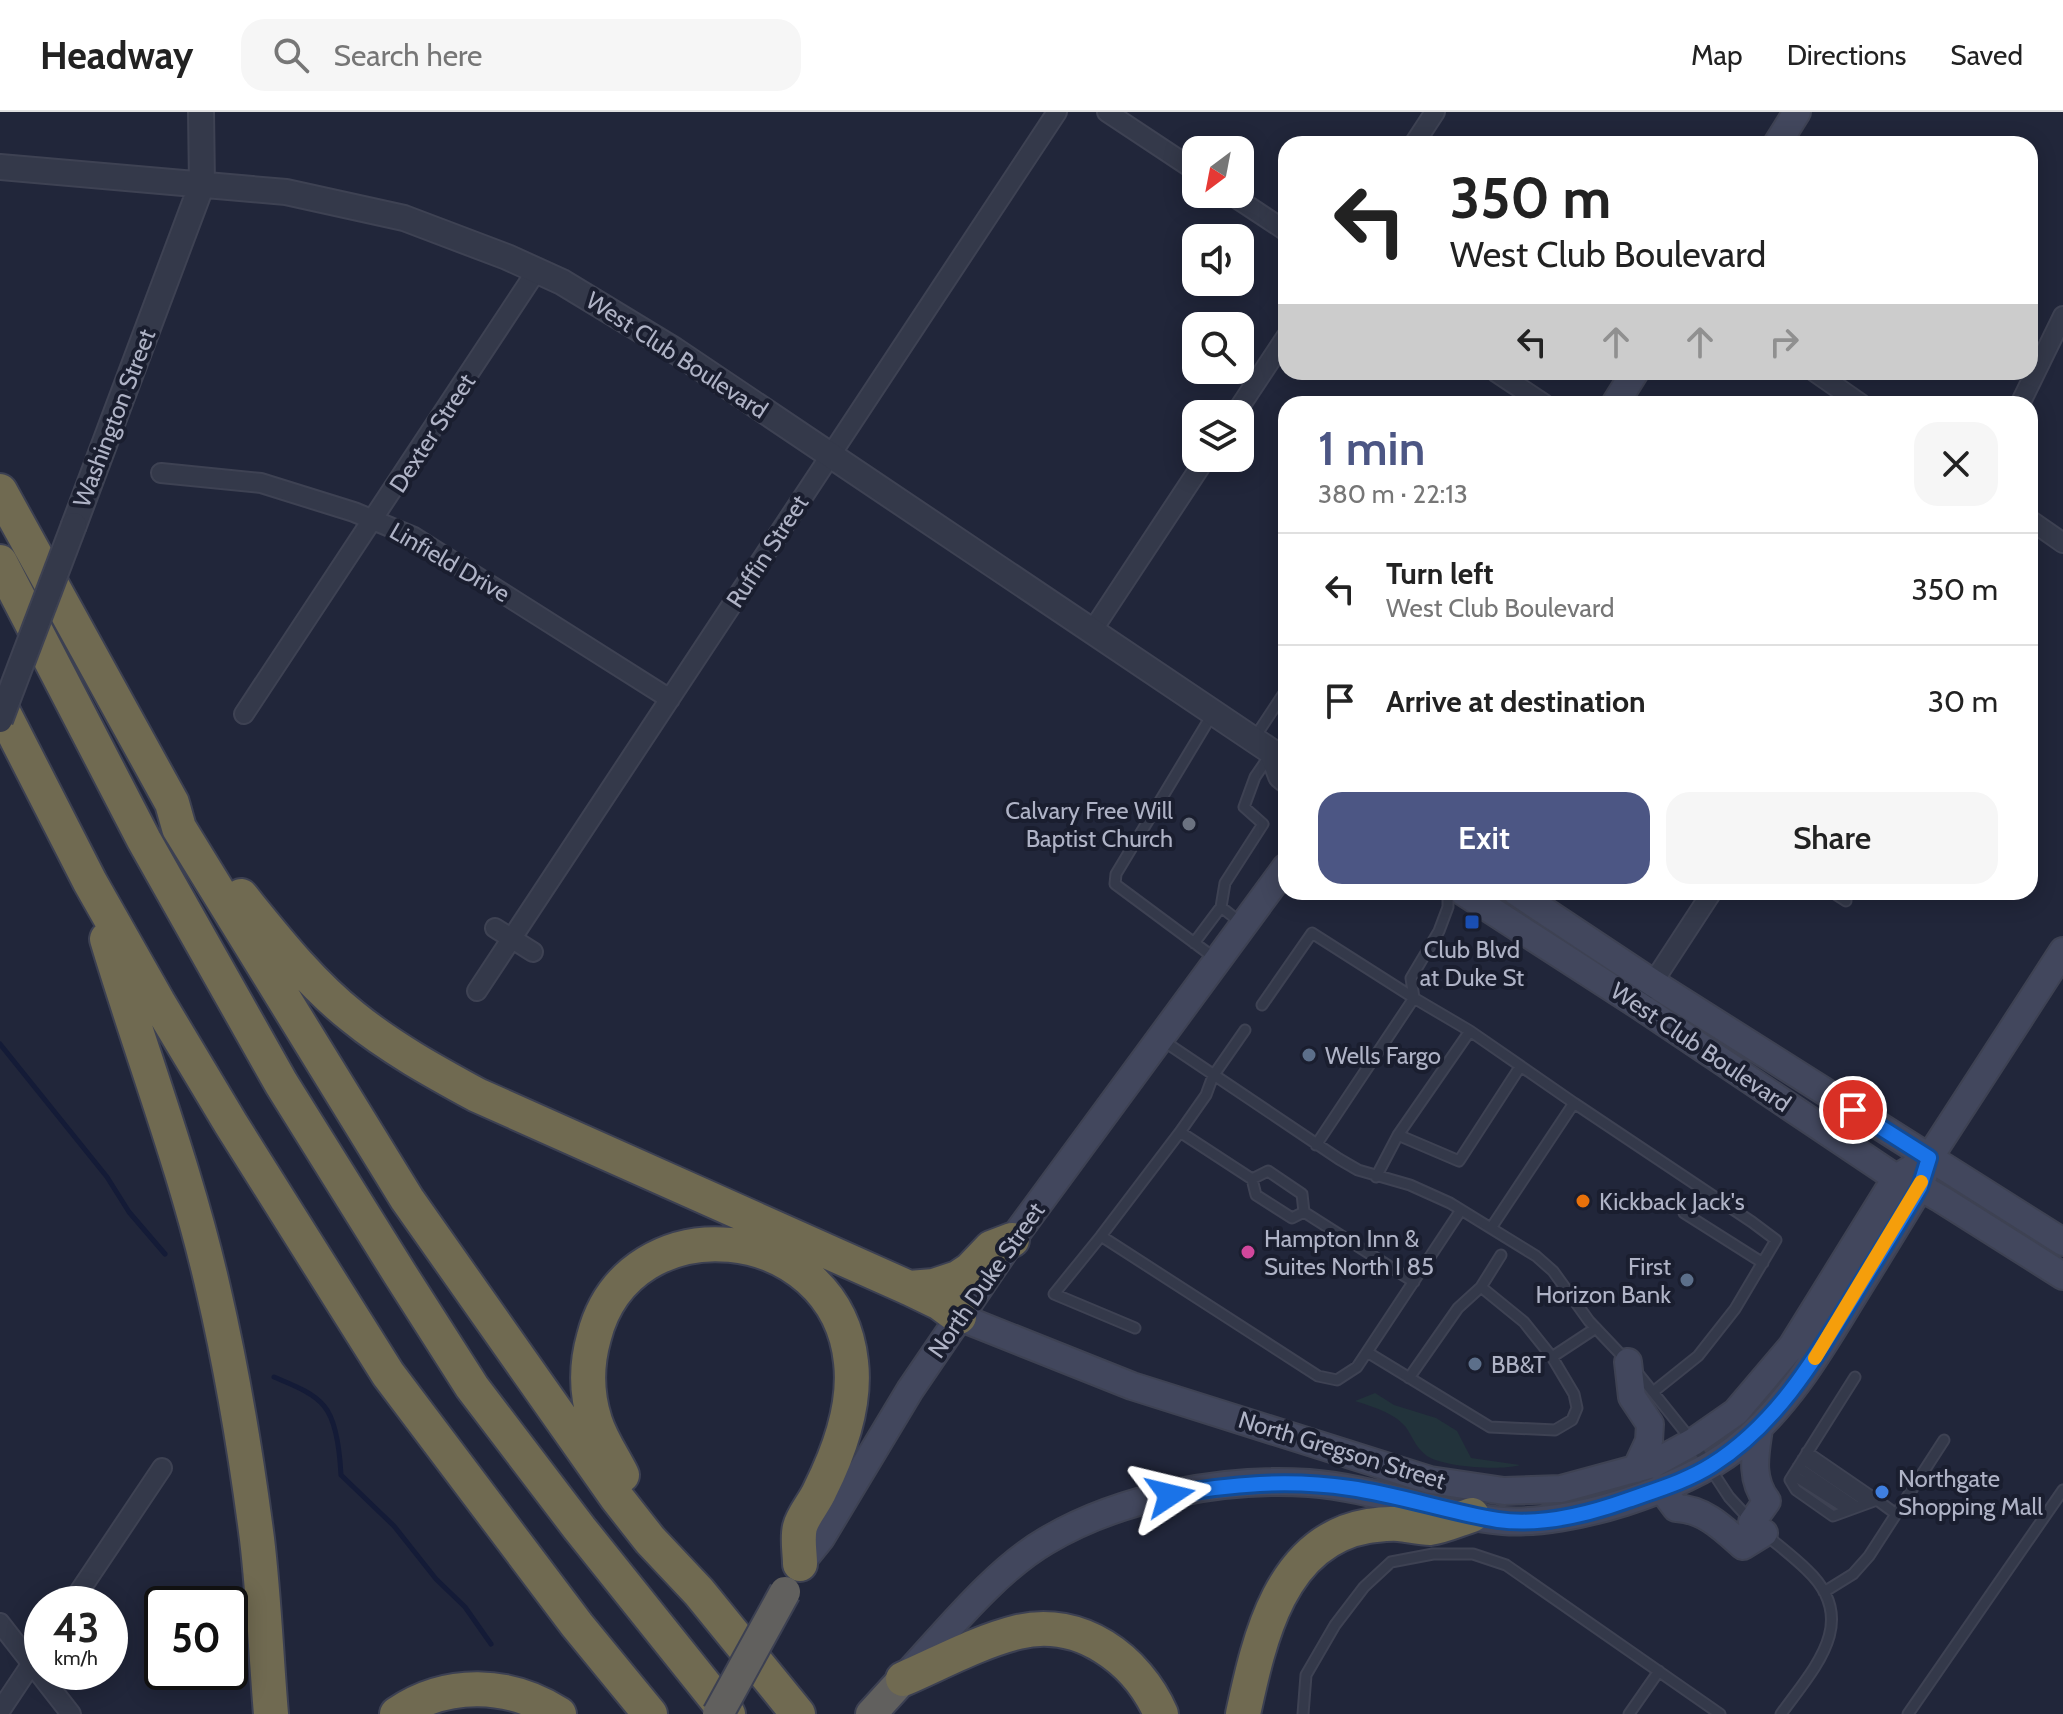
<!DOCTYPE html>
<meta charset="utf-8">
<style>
body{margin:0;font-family:Cabin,sans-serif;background:#f6f6f6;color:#222;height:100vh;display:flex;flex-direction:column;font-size:30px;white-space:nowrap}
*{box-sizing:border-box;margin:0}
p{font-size:26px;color:#767676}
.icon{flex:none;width:44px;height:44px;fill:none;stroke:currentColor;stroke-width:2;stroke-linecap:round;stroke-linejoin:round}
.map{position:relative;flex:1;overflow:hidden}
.sheet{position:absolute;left:1278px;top:284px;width:760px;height:504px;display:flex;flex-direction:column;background:#fff;border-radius:24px;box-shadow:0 4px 20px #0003}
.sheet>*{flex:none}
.top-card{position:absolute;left:1278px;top:24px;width:760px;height:244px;border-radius:24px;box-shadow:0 4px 20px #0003;background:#fff;color:#222;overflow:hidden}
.needle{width:52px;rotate:212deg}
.buttons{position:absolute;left:1182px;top:24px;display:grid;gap:16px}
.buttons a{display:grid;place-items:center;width:72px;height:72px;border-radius:16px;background:#fff;box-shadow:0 4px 20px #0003;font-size:40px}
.speed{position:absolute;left:24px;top:1474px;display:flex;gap:16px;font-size:40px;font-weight:700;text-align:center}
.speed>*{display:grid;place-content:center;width:104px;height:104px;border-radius:50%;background:#fff;box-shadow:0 4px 20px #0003;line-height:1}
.speed small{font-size:20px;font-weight:400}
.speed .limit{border:4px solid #111;border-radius:12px;background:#fff;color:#111}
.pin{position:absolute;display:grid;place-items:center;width:68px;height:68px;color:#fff;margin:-34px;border:4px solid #fff;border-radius:50%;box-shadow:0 2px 8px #0007}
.me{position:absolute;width:88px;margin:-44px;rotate:80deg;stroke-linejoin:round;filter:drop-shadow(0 0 6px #0008)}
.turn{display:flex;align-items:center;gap:28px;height:168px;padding:0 40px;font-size:36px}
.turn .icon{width:104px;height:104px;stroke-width:2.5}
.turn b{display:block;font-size:56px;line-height:68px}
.lanes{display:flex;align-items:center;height:76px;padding:0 40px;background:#0003;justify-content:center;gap:40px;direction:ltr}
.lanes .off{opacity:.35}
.round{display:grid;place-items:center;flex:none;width:84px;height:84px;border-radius:24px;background:#f6f6f6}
.overview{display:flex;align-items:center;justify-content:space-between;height:136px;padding:0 40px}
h1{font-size:48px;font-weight:600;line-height:60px;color:#4c5684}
.action{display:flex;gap:16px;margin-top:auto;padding:16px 40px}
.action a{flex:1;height:92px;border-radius:24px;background:#4c5684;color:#fff;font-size:32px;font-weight:600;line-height:92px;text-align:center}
.action a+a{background:#f6f6f6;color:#222}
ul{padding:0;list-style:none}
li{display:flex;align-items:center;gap:24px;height:112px;padding:0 40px;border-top:2px solid #e0e0e0}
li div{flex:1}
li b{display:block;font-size:30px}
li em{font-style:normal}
header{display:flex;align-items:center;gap:48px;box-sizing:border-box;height:112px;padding:0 40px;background:#fff;border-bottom:2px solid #e0e0e0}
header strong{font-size:38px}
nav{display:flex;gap:44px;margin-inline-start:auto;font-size:28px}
.search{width:560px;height:72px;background:#f6f6f6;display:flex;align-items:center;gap:20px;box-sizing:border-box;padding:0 28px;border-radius:24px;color:#767676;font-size:30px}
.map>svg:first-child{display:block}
</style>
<header>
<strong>Headway</strong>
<div class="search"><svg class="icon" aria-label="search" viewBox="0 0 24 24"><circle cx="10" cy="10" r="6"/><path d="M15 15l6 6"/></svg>Search here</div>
<nav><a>Map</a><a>Directions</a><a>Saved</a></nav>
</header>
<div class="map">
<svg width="2063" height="1602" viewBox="0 0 2063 1602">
<rect width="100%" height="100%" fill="#21263a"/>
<path fill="#22333b" d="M1375,1281l19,12 42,13 21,13 14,27 49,7c-20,6 -76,2 -93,-9 -12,-9 -14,-19 -22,-30 -11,-13 -34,-20 -50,-25z"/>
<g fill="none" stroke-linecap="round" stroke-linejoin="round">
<path stroke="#141b37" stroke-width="5" d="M0,932l107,133 22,35 36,42
M274,1265c16,7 39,15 50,29 13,15 16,50 17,69l53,51 42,53 29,28 26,37"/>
<g stroke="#3e4253" stroke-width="13">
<path id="service" d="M1213,601l-97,161 -1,10 101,75
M1255,625l31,-47
M1448,780v15l-9,24 -28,47 3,20 56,33
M1832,780l14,9
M1221,795l4,-24 38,-59 -19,-17 11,-30 15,-22
M1194,831l27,-36 19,15
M1262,893l50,-72 102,65 -98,147
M1162,928l177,119 19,11 52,15 40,18 86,53 17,15 36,50 37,39
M1574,991l178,119 24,18 -41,69 -37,47 -45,36
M1180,1020l26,-37 7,-19 32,-46
M1398,1023l61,26 61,-94
M1376,1065l22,-42 72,-104 104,72 -83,125
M1252,1067l16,-8 34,23 2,18
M1304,1100l-12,6 -36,-23 -4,-16 -72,-47 -79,104 217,140 19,4 20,-13 104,-157
M1304,1100l110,70
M1684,1101l79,50
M1101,1124l-47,58 81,34
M1501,1143l-20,32 43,35 28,35
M1367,1240l123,75 65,3 17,-10 5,-12 -3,-14 -22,-37 44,-29
M1636,1259l57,71 36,55 22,24
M1855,1265l-65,103 6,10 37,26 44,-16 19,14
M1409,1266l49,-70 23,-21
M1807,1340l70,48
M1803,1347l65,44
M1798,1355l59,40
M1793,1363l55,35
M1765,1422c14,12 29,23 42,36 54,51 7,98 -26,144
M1824,1480l29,-18 16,-18 75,-116
M1303,1602l3,-39 29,-50 29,-38 27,-25 42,-8h40l33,11 214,149
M1629,1602l30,-43
M1908,1602l155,-224"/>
</g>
<g stroke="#3e4253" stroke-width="22">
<path id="minor" d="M1107,0l89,59
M1414,32l21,-32
M1230,82l56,37
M1496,260l48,32
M1815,260l46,32
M2020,292l43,-88
M1235,302l51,-77
M161,361l100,10 93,29 60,25 256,162
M2030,408l33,23
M1092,519l114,-173
M244,602l293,-444
M495,816l38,24
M1648,878l64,-98
M477,879l580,-879
M71,1492l91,-136
M0,1511l71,91
M0,1599l42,-63"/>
</g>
<g stroke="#3e4253" stroke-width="28">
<path id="tertiary" d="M0,55l286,25 118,26 103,39 55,25 112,68 598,402 14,3
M74,413l128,-341 -1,-72
M1272,640l9,24 5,4"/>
</g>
<g stroke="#3e4253" stroke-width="30">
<path id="secondary" d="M1777,32l20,-32
M1615,292l20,-32
M1463,780l175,113 258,173 24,9 21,12 122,77
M1516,780l137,91 410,259
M959,1205l173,69 298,94 74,11 57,-2 92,-25 40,-22 43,-30 56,-66 104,-168 33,-20
M1628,1250l4,35 18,27 -1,17 -13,28
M1661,1376l15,20c28,1 47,20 67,38l21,-13
M1752,1410l15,-21c-17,-22 -12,-46 -8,-72
M800,1452l21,-26 89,-148 102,-150 274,-373
M908,1561c39,-42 88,-103 138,-132 74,-44 178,-64 263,-58 66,5 128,32 194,38 67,5 180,-31 233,-73 49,-39 81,-92 113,-145 24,-39 48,-77 71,-116l9,-29 134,-207"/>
</g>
<g stroke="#3c4052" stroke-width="34">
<path id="trunk" d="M871,1602l32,-35"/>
</g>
<g stroke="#3c4052" stroke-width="38">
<path id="motorway" d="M0,379l172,312 7,25 228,371 210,299 33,42 49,52 99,122
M0,450l144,278 137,243 119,191 72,113 108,142 148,185
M0,594l90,176 68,120 73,122 157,250 189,251 73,89
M241,784c34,42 69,87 112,121 38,31 82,55 124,78l432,193 31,15 19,14
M107,827c35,117 79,230 106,349 19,82 33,166 44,251 7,58 9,117 14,175
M909,1176l25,-2 24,-8 12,-8 21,-22 21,-8
M622,1363c-9,-18 -21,-35 -27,-54 -9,-28 -9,-56 -1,-84 35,-137 242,-117 257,25 5,43 -12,90 -31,128 -5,12 -17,25 -20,37 -3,11 0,26 0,37
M903,1567c37,-16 75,-37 115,-47 62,-15 119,27 143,82
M397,1602c50,-34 112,-32 162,0
M1243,1602c16,-74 37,-173 125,-188 10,-1 21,-3 31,-2 10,1 21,4 31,4 14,-2 29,-9 42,-13"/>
</g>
<use href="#service" stroke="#34394a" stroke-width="9"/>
<use href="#minor" stroke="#34394a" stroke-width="18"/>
<use href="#tertiary" stroke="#34394a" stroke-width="24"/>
<use href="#secondary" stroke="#42475d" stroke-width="26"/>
<use href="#trunk" stroke="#61605e" stroke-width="30"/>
<use href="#motorway" stroke="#706a51" stroke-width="34"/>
<g stroke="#3e4253" stroke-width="28" stroke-linecap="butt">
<path id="tertiary-bridge" d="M0,608l74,-195"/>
</g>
<g stroke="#3c4052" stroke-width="34" stroke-linecap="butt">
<path id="trunk-bridge" d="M718,1602l67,-122"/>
</g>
<use href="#tertiary-bridge" stroke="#34394a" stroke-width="24"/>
<use href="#trunk-bridge" stroke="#61605e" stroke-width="30"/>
</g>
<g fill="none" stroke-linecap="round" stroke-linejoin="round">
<g stroke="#114b97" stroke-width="20">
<path id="route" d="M1170,1383c61,-11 118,-16 180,-7 50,7 98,24 148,32 42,6 91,-6 130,-20 28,-10 59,-19 84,-35 65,-41 103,-106 142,-170 22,-36 45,-72 66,-108l9,-29 -76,-48"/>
</g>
<use href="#route" stroke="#1a73e8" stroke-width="14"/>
<path stroke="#f59e0b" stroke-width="14" d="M1815,1246l106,-176"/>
</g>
<circle fill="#6b7280" stroke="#1a1e2f" stroke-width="3" cx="1189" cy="712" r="8"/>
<rect fill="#1a4fb4" stroke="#1a1e2f" stroke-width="3" x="1464" y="802" width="16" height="16" rx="4"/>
<g fill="#5c6f8a" stroke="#1a1e2f" stroke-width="3">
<circle cx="1309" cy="943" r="8"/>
<circle cx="1687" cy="1168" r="8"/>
<circle cx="1475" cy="1252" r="8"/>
</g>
<circle fill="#e8710a" stroke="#1a1e2f" stroke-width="3" cx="1583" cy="1089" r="8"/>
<circle fill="#d1479c" stroke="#1a1e2f" stroke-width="3" cx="1248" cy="1140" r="8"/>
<circle fill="#3f7fe0" stroke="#1a1e2f" stroke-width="3" cx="1882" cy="1380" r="8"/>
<g text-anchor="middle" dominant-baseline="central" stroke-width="8" stroke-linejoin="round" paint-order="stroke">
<g font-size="24" fill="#afb3c6" stroke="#1a1e2f">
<text transform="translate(677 243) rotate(33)">West Club Boulevard</text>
<text transform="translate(114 306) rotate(-69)">Washington Street</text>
<text transform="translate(432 321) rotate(-57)">Dexter Street</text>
<text transform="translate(767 439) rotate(-57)">Ruffin Street</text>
<text transform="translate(450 450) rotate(30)">Linfield Drive</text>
<text transform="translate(1701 935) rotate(34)">West Club Boulevard</text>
<text transform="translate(986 1168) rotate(-55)">North Duke Street</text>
<text transform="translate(1342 1338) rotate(17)">North Gregson Street</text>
</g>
<g font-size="24" fill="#afb3c6" stroke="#1a1e2f" text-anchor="start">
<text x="1173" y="698" text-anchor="end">Calvary Free Will<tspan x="1173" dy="28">Baptist Church</tspan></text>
<text x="1472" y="837" text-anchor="middle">Club Blvd<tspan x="1472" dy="28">at Duke St</tspan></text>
<text x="1325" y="943">Wells Fargo</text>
<text x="1599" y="1089">Kickback Jack's</text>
<text x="1264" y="1126">Hampton Inn &amp;<tspan x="1264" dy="28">Suites North I 85</tspan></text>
<text x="1671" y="1154" text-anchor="end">First<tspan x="1671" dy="28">Horizon Bank</tspan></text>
<text x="1491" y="1252">BB&amp;T</text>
<text x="1898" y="1366">Northgate<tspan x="1898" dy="28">Shopping Mall</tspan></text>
</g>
</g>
</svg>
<div class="buttons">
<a><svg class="needle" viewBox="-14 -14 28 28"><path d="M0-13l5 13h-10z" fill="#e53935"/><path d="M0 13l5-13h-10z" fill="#767676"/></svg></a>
<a><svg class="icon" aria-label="sound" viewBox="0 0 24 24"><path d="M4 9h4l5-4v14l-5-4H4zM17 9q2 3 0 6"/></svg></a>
<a><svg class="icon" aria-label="search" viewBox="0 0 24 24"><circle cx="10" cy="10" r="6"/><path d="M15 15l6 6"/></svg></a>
<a><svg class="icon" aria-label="layers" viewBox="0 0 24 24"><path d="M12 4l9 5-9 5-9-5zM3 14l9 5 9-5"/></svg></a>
</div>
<div class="speed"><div>43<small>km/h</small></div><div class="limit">50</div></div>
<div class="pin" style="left:1853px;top:998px;background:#d93025"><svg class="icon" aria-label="arrive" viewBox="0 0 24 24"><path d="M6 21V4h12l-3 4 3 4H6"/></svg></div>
<svg class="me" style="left:1170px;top:1383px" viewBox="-20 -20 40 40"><path d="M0-17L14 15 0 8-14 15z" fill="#1a73e8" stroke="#fff" stroke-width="4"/></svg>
<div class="top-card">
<div class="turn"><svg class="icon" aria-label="left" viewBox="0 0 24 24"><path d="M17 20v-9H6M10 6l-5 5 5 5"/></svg><div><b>350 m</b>West Club Boulevard</div></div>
<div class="lanes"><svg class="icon" aria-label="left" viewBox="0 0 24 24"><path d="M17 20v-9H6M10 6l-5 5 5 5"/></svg><svg class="icon off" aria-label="ahead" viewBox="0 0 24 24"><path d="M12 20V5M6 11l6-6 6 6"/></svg><svg class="icon off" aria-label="ahead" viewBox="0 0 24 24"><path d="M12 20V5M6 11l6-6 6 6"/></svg><svg class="icon off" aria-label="right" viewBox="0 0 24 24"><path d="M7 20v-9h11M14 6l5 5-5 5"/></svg></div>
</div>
<section class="sheet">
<div class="overview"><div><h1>1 min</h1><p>380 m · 22:13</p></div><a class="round"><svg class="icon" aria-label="close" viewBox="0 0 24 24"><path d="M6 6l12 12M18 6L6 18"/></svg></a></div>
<ul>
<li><svg class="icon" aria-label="left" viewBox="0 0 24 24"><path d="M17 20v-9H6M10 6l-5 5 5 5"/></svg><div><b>Turn left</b><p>West Club Boulevard</p></div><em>350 m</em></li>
<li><svg class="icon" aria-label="arrive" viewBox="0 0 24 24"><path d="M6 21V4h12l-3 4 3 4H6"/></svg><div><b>Arrive at destination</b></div><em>30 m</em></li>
</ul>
<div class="action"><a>Exit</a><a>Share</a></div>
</section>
</div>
